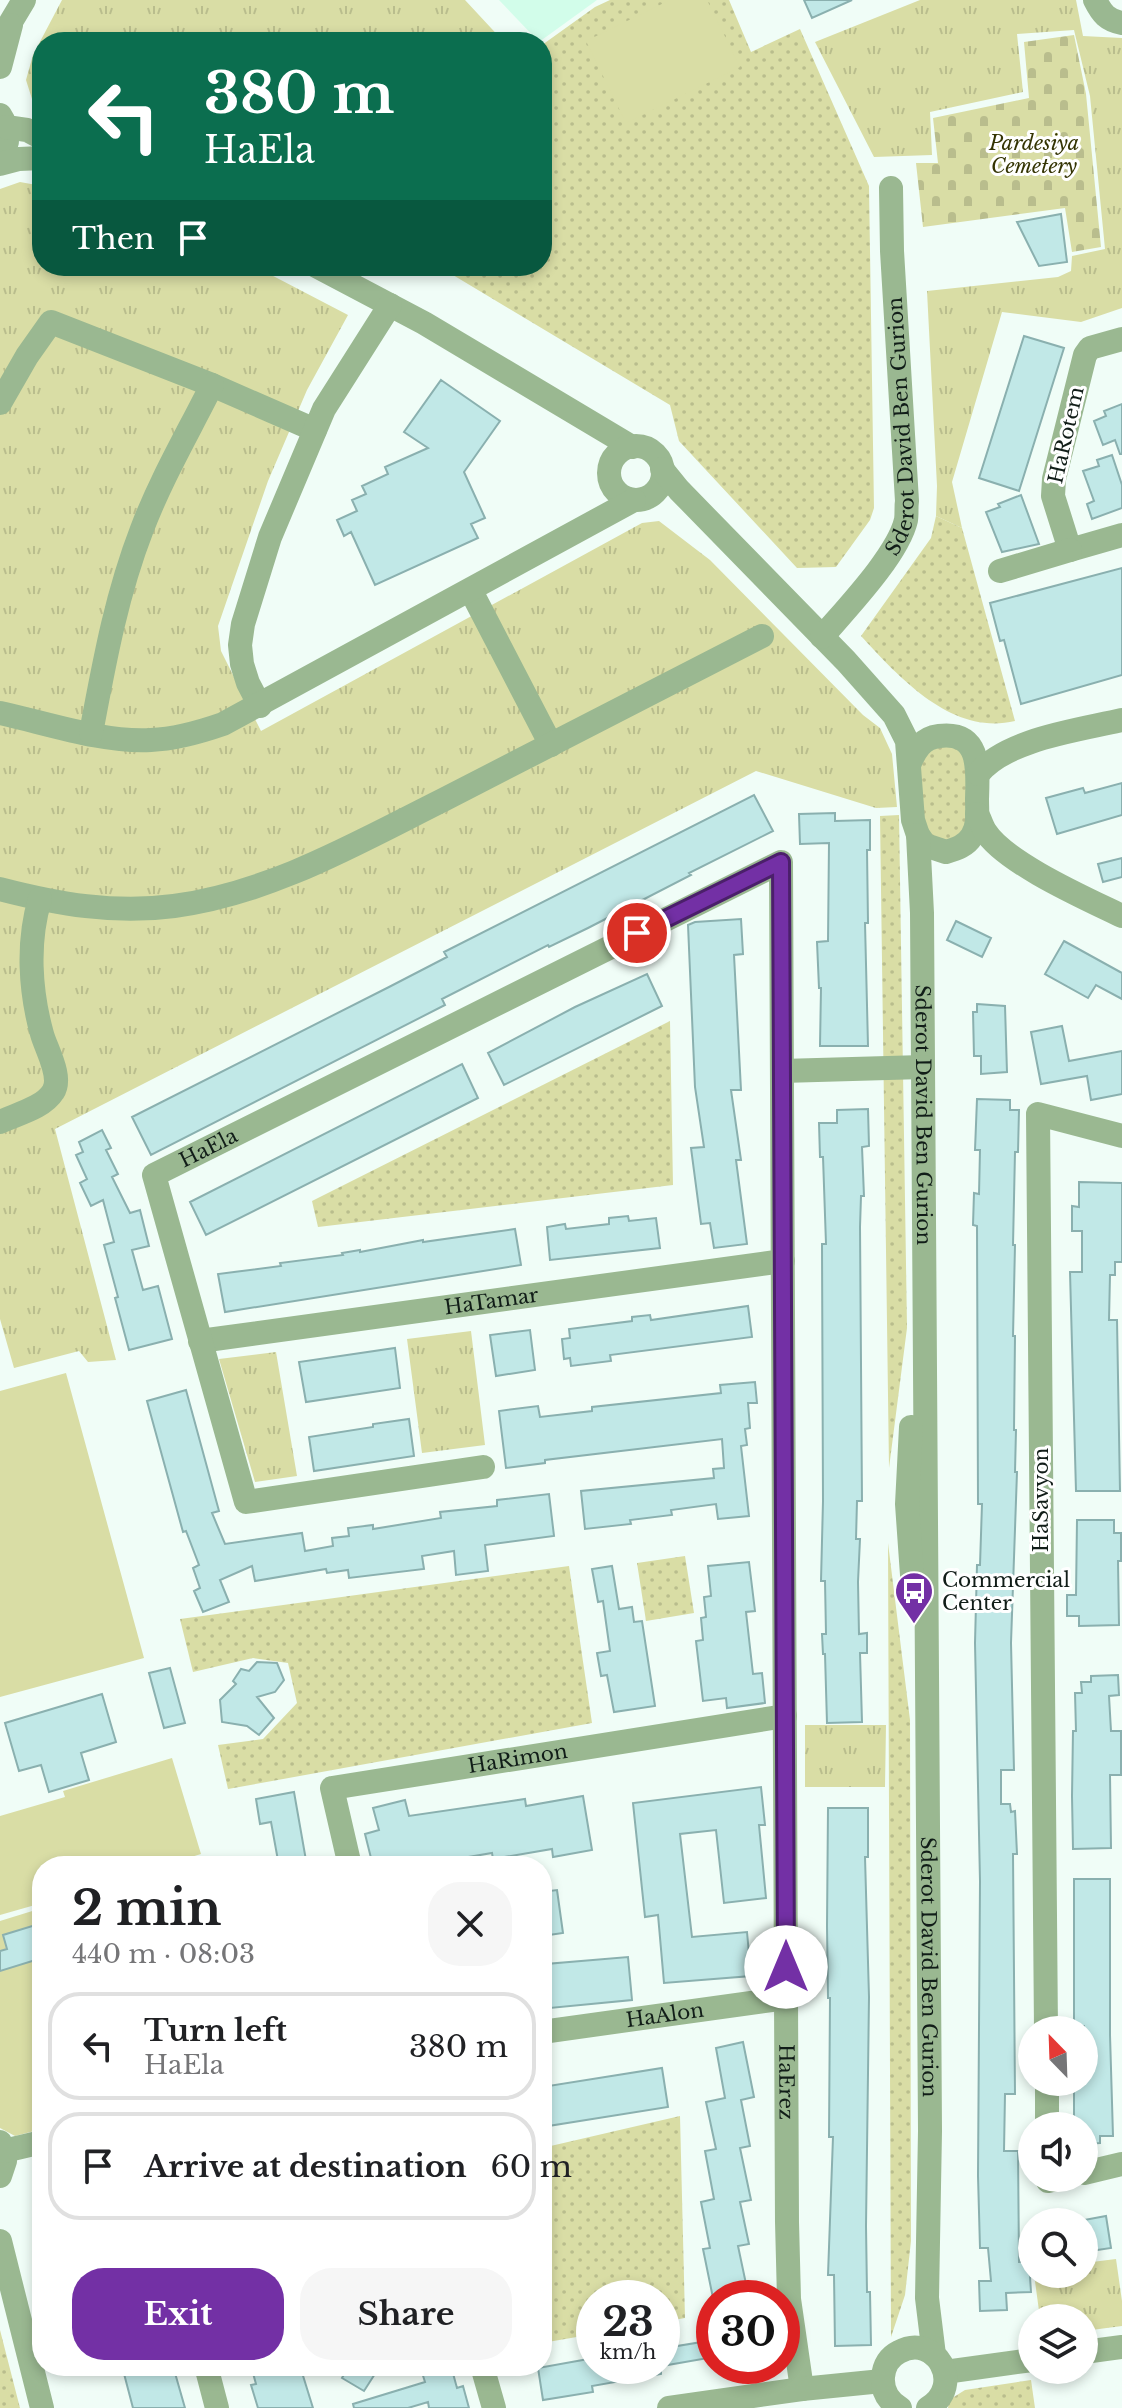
<!DOCTYPE html>
<meta charset="utf-8">
<style>
body{margin:0;font-family:"Libre Baskerville",serif;background:#f6f6f6;color:#202124;height:100vh;display:flex;flex-direction:column;font-size:30px;white-space:nowrap}
*{box-sizing:border-box;margin:0}
p{font-size:26px;color:#757577}
.icon{flex:none;width:44px;height:44px;fill:none;stroke:currentColor;stroke-width:2;stroke-linecap:round;stroke-linejoin:round}
.map{position:relative;flex:1;overflow:hidden}
.panel{position:absolute;left:32px;top:1856px;width:520px;height:520px;display:flex;flex-direction:column;background:#fff;border-radius:32px;box-shadow:0 4px 12px #0003}
.panel>*{flex:none}
.guide{position:absolute;left:32px;top:32px;width:520px;height:244px;border-radius:32px;box-shadow:0 4px 12px #0003;background:#0b6e4f;color:#fff;overflow:hidden}
.needle{width:52px;rotate:337deg}
.buttons{position:absolute;left:1018px;top:2016px;display:grid;gap:16px}
.buttons a{display:grid;place-items:center;width:80px;height:80px;border-radius:50%;background:#fff;box-shadow:0 4px 12px #0003;font-size:40px}
.speed{position:absolute;left:576px;top:2280px;display:flex;gap:16px;font-size:40px;font-weight:700;text-align:center}
.speed>*{display:grid;place-content:center;width:104px;height:104px;border-radius:50%;background:#fff;box-shadow:0 4px 12px #0003;line-height:1}
.speed small{font-size:20px;font-weight:400}
.speed .limit{border:12px solid #d22;background:#fff;color:#111}
.pin{position:absolute;display:grid;place-items:center;width:68px;height:68px;color:#fff;margin:-34px;border:4px solid #fff;border-radius:50%;box-shadow:0 2px 8px #0007}
.me{position:absolute;width:88px;margin:-44px;rotate:0deg;stroke-linejoin:round;filter:drop-shadow(0 0 6px #0008)}
.turn{display:flex;align-items:center;gap:28px;height:168px;padding:0 40px;font-size:36px}
.turn .icon{width:104px;height:104px;stroke-width:2.5}
.turn b{display:block;font-size:56px;line-height:68px}
.then{display:flex;align-items:center;height:76px;padding:0 40px;background:#0003;gap:16px;font-size:30px}
.round{display:grid;place-items:center;flex:none;width:84px;height:84px;border-radius:32px;background:#f6f6f6}
.overview{display:flex;align-items:center;justify-content:space-between;height:136px;padding:0 40px}
h1{font-size:48px;font-weight:700;line-height:60px}
.primary-button{display:flex;gap:16px;margin-top:auto;padding:16px 40px}
.primary-button a{flex:1;height:92px;border-radius:32px;background:#7330a5;color:#fff;font-size:32px;font-weight:700;line-height:92px;text-align:center}
.primary-button a+a{background:#f6f6f6;color:#202124}
ul{padding:0;list-style:none}
li{display:flex;align-items:center;gap:24px;height:108px;margin:0 16px 12px;padding:0 24px;border:4px solid #e0e0e0;border-radius:32px}
li div{flex:1}
li b{display:block;font-size:30px}
li em{font-style:normal}
.map>svg:first-child{display:block}
</style>
<div class="map">
<svg width="1122" height="2408" viewBox="0 0 1122 2408">
<defs>
<pattern id="grass-tufts" width="24" height="20" patternUnits="userSpaceOnUse" patternTransform="scale(2)"><rect width="24" height="20" fill="#d9dda5"/><path d="M3 7l-1-3M5 7V3M7 7l1-3M15 17l-1-3M17 17v-4M19 17l1-3" fill="none" stroke="#b9bd8d"/></pattern>
<pattern id="cemetery-stones" width="16" height="16" patternUnits="userSpaceOnUse" patternTransform="scale(2)"><rect width="16" height="16" fill="#d9dda5"/><path d="M2 7V4a2 2 0 0 1 4 0v3zM10 15v-3a2 2 0 0 1 4 0v3z" fill="#b9bd8d"/></pattern>
<pattern id="park-dots" width="8" height="8" patternUnits="userSpaceOnUse" patternTransform="scale(2)"><rect width="8" height="8" fill="#d9dda5"/><path d="M2 2h.1M6 6h.1" fill="none" stroke="#b9bd8d" stroke-width="1.8" stroke-linecap="round"/></pattern>
</defs>
<rect width="100%" height="100%" fill="#f0fdf7"/>
<path fill="#d2fdea" d="M499,0h98l-58,42z"/>
<path fill="url(#grass-tufts)" d="M62,0h403l39,42h-111l-12,-6 -4,6h-335v62l-10,-5 -6,-19 7,-25z
M920,0h156l7,36 39,2v270l-41,14 -79,-10 -50,170 10,46 -26,-12 1,-30 -10,-195 131,-14 13,-6 1,-15 33,-7 -15,-153 -16,-66 -57,4 6,58 -93,20 2,43 -58,2 -59,-115z
M20,182l22,4v80h212l94,49 -41,75 -39,91 -50,145 3,25 40,80 381,-208 17,-2 51,39 153,155 17,13 12,26 5,53 -21,1 -120,-37 -701,358 61,231 -28,2 -9,-11 -65,17 -14,-49v-1130z
M471,1331l14,114 -63,8 -15,-114z
M276,1352l21,124 -42,6 -36,-123z
M805,1725h81l-1,62h-80z
M1116,2259l6,42v25l-38,5v-13h-44l-6,-44h50v-11z"/>
<path fill="url(#cemetery-stones)" d="M1074,35l12,59 15,153 -29,5 -7,-44 -142,19 -7,-64h22l-5,-45 96,-20 -5,-56z"/>
<path fill="url(#park-dots)" d="M610,0h119l22,52 49,-23 69,157 5,322 -4,12 -34,47 -39,1 -118,-127 -9,-36 -232,-139h104v-221l53,-38z
M936,516l26,12 53,193c-63,15 -115,-43 -154,-85l70,-98z
M949,743l18,12 2,68 -16,19 -23,-4 -9,-20v-62l4,-5z
M899,815l8,513 -18,140 -9,-652z
M670,1021l3,164 -355,42 -6,-26z
M888,1543l22,177 1,521 -6,54 -14,42z
M685,1556l9,57 -48,8 -9,-58z
M569,1566l23,157 -364,66 -10,-44 45,-6 34,-36 -9,-40 -35,-5 -60,14 -13,-53z
M680,2116l5,202 -23,4v-24h-68v36l-52,9v-195z
M0,2330l20,78h-20z
M1031,2380l4,28h-87l1,-8 16,-10z"/>
<path fill="#d9dda5" d="M670,0h37l33,67 -114,56 -40,-82z
M66,1373l78,285 -144,39v-306z
M172,1758l29,96 -39,12h-120v37l-42,12v-99l65,-19 -2,-6z
M42,1908v221l-27,7 -15,-8v-207z"/>
<path fill="#c1e8e7" stroke="#8ab0af" stroke-width="2" d="M804,0h48l-40,18z
M1061,214l6,48 -28,4 -22,-44z
M1024,336l40,12 -45,143 -40,-13z
M441,380l59,41 -36,51 21,46 -14,6 7,14 -103,47 -24,-53 -7,4 -7,-16 20,-9 -5,-11 14,-6 -4,-8 26,-12 -3,-7 43,-19 -24,-16z
M1122,404v50h-2l-5,-14 -12,5 -9,-24 12,-5 -2,-5z
M1112,455l10,30v23l-30,11 -5,-15 7,-3 -11,-30 16,-5 -2,-6z
M1021,495l18,49 -37,8 -16,-40 14,-5 -2,-3z
M1122,568v107l-101,29 -17,-64 -4,1 -10,-38z
M1122,783v32l-65,19 -11,-36 37,-10 2,5z
M754,795l19,36 -84,42 2,2 -103,53 -39,19 -1,-2 -106,54 3,6 -294,150 -19,-38 257,-130 58,-30 -3,-5z
M835,813v8l35,-1v30h-3l1,73h-3l3,123h-48l1,-58h-2l-2,-46 11,-1 1,-98 -29,1 -1,-30z
M1122,858v19l-19,5 -5,-18z
M741,919l2,35 -9,1 7,135h-10l10,70h-5l11,84 -33,4 -4,-25 -9,1 -10,-76 13,-1 -9,-60 -7,-162 7,-3z
M956,921l35,17 -9,19 -35,-17z
M1064,941l58,32v26l-26,-14 -8,13 -43,-24z
M647,974l15,32 -158,79 -16,-32 87,-46z
M977,1004l28,2 2,66 -26,2v-18h-7l-1,-44h4z
M1062,1026l7,35 53,-10v43l-31,6 -4,-24 -46,8 -10,-52z
M462,1064l16,34 -272,137 -16,-33z
M977,1099l33,1v10h9l-1,42h-3l-2,93h2l-2,91h2l-1,94h2l-1,42h2l-6,171 3,127h-13v34h9l1,8 4,-1 2,43h-4l2,240h-10l-1,57h14l1,111h10l2,30 -25,1 1,17 -27,1 -1,-30h12l-3,-33h-8l-2,-72 2,-295 -5,-238 2,-78h3l2,-61h-4l-1,-278 -4,-1 1,-32 5,1 1,-44h-5z
M868,1109l1,37 -7,1 2,49h-3l-1,31 2,274h-5l-1,38h4l-2,43 1,52 8,-1v20h-7l2,69 -35,1 -2,-69h-2l-1,-20h4l-1,-53h-4l2,-80 -1,-257h4l-3,-87h-3l-1,-34h18v-13z
M102,1130l9,18 -5,2 12,24 -6,3 18,36 10,-3 9,36 -17,4 11,40 15,-4 14,53 -43,11 -14,-52 3,-1 -14,-52 10,-3 -11,-42 -12,6 -11,-23 7,-4 -11,-24 7,-3 -4,-10z
M1079,1182l43,1v79h-7v13h-5l-1,45h8l3,171h-44l-6,-219h12v-41h-10v-25l7,1z
M628,1216l1,5 27,-3 4,30 -110,12 -3,-33 18,-3 1,5 43,-5v-6z
M515,1229l6,36 -296,47 -7,-38 63,-8 -1,-3 63,-8 -1,-2 18,-3v2l63,-12v2z
M748,1306l4,31 -142,18 1,6 -40,5 -1,-8 -6,1 -2,-20 8,-1 -1,-9 63,-8v-4l18,-2 1,5z
M530,1330l5,40 -39,6 -6,-41z
M395,1348l5,40 -94,14 -7,-40z
M755,1382l2,21h-9l2,25 -5,1 2,16 -6,1 8,70 -31,3 -2,-15 -45,6 1,5 -42,5 1,4 -46,5 -4,-38 133,-13 -1,-9 11,-1 -2,-29 -177,21v3l-39,5 -7,-57 39,-5 2,11 52,-6v-4l129,-14 -1,-8z
M186,1390l33,121 -7,2 13,31 77,-11 3,18 28,-5 -1,-8 17,-2 -1,-8 25,-3v4l68,-11 -1,-6 57,-6v-6l52,-6 5,42 -69,9 3,26 -32,4 -2,-24 -32,5 2,13 -75,9 -1,-8 -21,3 -1,-4 -71,12 -3,-15 -32,14 9,22 -26,10 -9,-21 6,-3 -7,-20 6,-3 -13,-34 -3,1 -36,-131z
M409,1419l5,37 -100,15 -5,-34 64,-10v-3z
M1077,1520h37v13h7v28h-3l1,64 -40,1v-10h-12v-21h9z
M749,1562l6,49 -9,1 7,62 9,-1 3,30 -38,5 -1,-10 -23,3 -7,-60 7,-1 -2,-22 5,-1 -2,-20 7,-1 -3,-30z
M612,1566l7,43 13,-2 2,15 8,-1 13,85 -41,6 -7,-37 -6,1 -4,-23 13,-2 -7,-50 -5,1 -6,-33z
M257,1662l20,1 7,17 -9,12 -18,5 17,21 -15,17 -12,-9 -25,-4 -2,-22 16,-16 -3,-3 8,-12 8,2z
M170,1668l15,55 -21,5 -15,-55z
M1118,1675l1,20 -10,1 2,35h10v44h-11l1,73 -38,1 -1,-53 1,-65h3l-1,-38h7l-1,-11h10v-6z
M102,1694l14,48 -35,11 8,27 -40,12 -8,-27 -22,6 -14,-48z
M761,1787l4,38h-6l7,73 -42,5 -8,-73 -36,4 12,103 55,-5 4,44 -87,7 -6,-68 -13,2 -12,-114z
M294,1792l13,74h-28l-8,-44 -11,2 -4,-25z
M583,1796l9,54 -39,7 -1,-8 -59,10 -1,-6 -76,13h-43l-8,-32 14,-4 -6,-22 32,-8 4,16 116,-17 1,7z
M828,1808h40v49h-3l4,140 -3,229 1,66h3l1,53 -36,1 -1,-71h-6l5,-138h-4l1,-139h-2l-1,-72z
M1074,1879h36v156l3,101h-13v7l-16,1v-18h-10v-44h10v-56h-10z
M557,1890l6,43 -21,3v-44z
M42,1923v35l-42,13v-20l7,-2 -4,-14z
M628,1957l4,43 -82,8 -4,-44z
M743,2042l11,55 -13,3 9,46 -10,2 11,52 -11,2 9,42 -11,2 11,52h-36l-10,-49 7,-1 -9,-46 13,-3 -9,-48 11,-2 -10,-47 19,-4 -9,-50z
M662,2068l6,39 -126,20v-40z
M1106,2216l5,32 -27,4v-32z
M671,2307l6,39 37,-6v17l-52,9v-58z
M594,2358v8h67v8l-69,12 1,6 -50,8 -5,-32z
M122,2366h51l12,42h-52z
M251,2366h49l13,42h-55l-7,-23 5,-1z
M349,2366h31l-16,25 -22,-13z
M420,2366h31l6,22 6,-2 6,22h-40l-1,-6 -20,6h-54l-1,-4 72,-22z"/>
<g fill="none" stroke-linecap="round" stroke-linejoin="round">
<g stroke="#9ab891" stroke-width="24">
<path d="M1095,0c7,14 12,20 27,23"/>
<path d="M0,40l24,-40"/>
<path d="M0,67l11,-42"/>
<path d="M0,115c10,15 10,28 0,43"/>
<path d="M6,127l21,3 15,8"/>
<path d="M0,164l19,-5 23,-1"/>
<path d="M316,266l108,57 208,124"/>
<path d="M1122,339l-32,9 -5,7 -31,124 -1,17 17,54 52,-15"/>
<path d="M0,403l27,-47 24,-34 161,63 103,45"/>
<circle cx="636" cy="473" r="27"/>
<path d="M662,469l17,21 167,171 48,54 13,26 6,79 5,15 7,10 21,7c10,-3 20,-6 26,-16 7,-11 5,-24 5,-37 1,-30 4,-68 -38,-63 -17,2 -24,14 -30,29"/>
<path d="M1000,571l70,-21"/>
<path d="M471,591l80,154"/>
<path id="s1" d="M822,637c24,-28 76,-82 84,-117 1,-6 0,-13 1,-19l-15,-250 -1,-63"/>
<path d="M260,706l-12,-23 -6,-19 -2,-19 3,-21 27,-87 54,-128 66,-104"/>
<path d="M0,713c46,10 105,30 151,27 25,-1 49,-8 72,-16l411,-224"/>
<path d="M91,733c13,-69 25,-137 51,-204 19,-50 46,-96 70,-144"/>
<path d="M978,774c28,-35 102,-44 144,-54"/>
<path d="M977,814c3,5 5,12 8,17 20,32 102,68 137,85"/>
<path id="s2" d="M918,835l4,78 8,1218 -3,167 7,57"/>
<path d="M0,889c58,15 114,25 174,17 97,-13 183,-63 269,-106 107,-54 213,-109 319,-164"/>
<path d="M782,1071l141,-4"/>
<path d="M0,1122c17,-8 43,-14 53,-30 10,-15 -7,-43 -11,-58 -12,-43 -15,-92 -2,-135"/>
<path id="s3" d="M200,1341l583,-80"/>
<path d="M911,1427l-4,77 6,85"/>
<path id="s4" d="M483,1467l-237,35 -92,-327 627,-313 6,1360 2,77 13,90"/>
<path id="s5" d="M350,1866l-18,-78 453,-72"/>
<path d="M1046,2030l-8,-916 84,22"/>
<path id="s6" d="M542,2032l244,-34"/>
<path d="M1047,2082v44"/>
<path d="M0,2142l5,19 -5,15"/>
<path d="M4,2151l38,-9"/>
<path d="M1084,2173l38,-9"/>
<path d="M1048,2178v3l13,-3"/>
<path d="M0,2241l42,167"/>
<path d="M1084,2352l38,-5"/>
<path d="M206,2366l11,42"/>
<path d="M482,2366l12,42"/>
<path d="M945,2372l87,-12"/>
<path d="M669,2408l133,-19 80,-8"/>
<path d="M900,2408c-12,-7 -18,-17 -17,-31 1,-11 6,-20 16,-25 36,-20 67,33 29,56"/>
</g>
</g>
<g fill="none" stroke-linecap="round" stroke-linejoin="round">
<g stroke="#4b1f6b" stroke-width="20">
<path id="route" d="M637,933l144,-71 5,1105"/>
</g>
<use href="#route" stroke="#7330a5" stroke-width="14"/>
</g>
<defs>
<g id="bus-pin" transform="scale(2)"><path d="M0 17L-7.5 6A9.5 9.5 0 1 1 7.5 6Z" fill="#7330a5" stroke="#fff"/><path d="M-5-6H5V4H4V6H2V4H-2V6H-4V4H-5ZM-3.5-4V0h7V-4ZM-3.5 1.2v1.5H-2V1.2ZM2 1.2v1.5H3.5V1.2Z" fill="#fff"/></g>
</defs>
<g fill-rule="evenodd">
<use href="#bus-pin" x="914" y="1591"/>
</g>
<g text-anchor="middle" dominant-baseline="central" stroke-width="6" stroke-linejoin="round" paint-order="stroke">
<g font-size="20" font-style="italic" fill="#343403" stroke="#fff">
<text x="1034" y="143">Pardesiya<tspan x="1034" dy="23">Cemetery</tspan></text>
</g>
<g font-size="20" fill="#111d18" stroke="#fff">
<text stroke="none"><textPath href="#s1" startOffset="238">Sderot David Ben Gurion</textPath></text>
<text transform="translate(1066 435) rotate(-77)">HaRotem</text>
<text stroke="none"><textPath href="#s2" startOffset="280">Sderot David Ben Gurion</textPath></text>
<text stroke="none"><textPath href="#s4" startOffset="640">HaEla</textPath></text>
<text stroke="none"><textPath href="#s3" startOffset="294">HaTamar</textPath></text>
<text transform="translate(1041 1500) rotate(-90)">HaSavyon</text>
<text stroke="none"><textPath href="#s5" startOffset="268">HaRimon</textPath></text>
<text stroke="none"><textPath href="#s2" startOffset="1132">Sderot David Ben Gurion</textPath></text>
<text stroke="none"><textPath href="#s6" startOffset="124">HaAlon</textPath></text>
<text stroke="none"><textPath href="#s4" startOffset="2500">HaErez</textPath></text>
</g>
<g font-size="20" fill="#111d18" stroke="#fff" text-anchor="start">
<text x="942" y="1580">Commercial<tspan x="942" dy="23">Center</tspan></text>
</g>
</g>
</svg>
<div class="buttons">
<a><svg class="needle" viewBox="-14 -14 28 28"><path d="M0-13l5 13h-10z" fill="#e53935"/><path d="M0 13l5-13h-10z" fill="#757577"/></svg></a>
<a><svg class="icon" aria-label="sound" viewBox="0 0 24 24"><path d="M4 9h4l5-4v14l-5-4H4zM17 9q2 3 0 6"/></svg></a>
<a><svg class="icon" aria-label="search" viewBox="0 0 24 24"><circle cx="10" cy="10" r="6"/><path d="M15 15l6 6"/></svg></a>
<a><svg class="icon" aria-label="layers" viewBox="0 0 24 24"><path d="M12 4l9 5-9 5-9-5zM3 14l9 5 9-5"/></svg></a>
</div>
<div class="speed"><div>23<small>km/h</small></div><div class="limit">30</div></div>
<div class="pin" style="left:637px;top:933px;background:#d93025"><svg class="icon" aria-label="arrive" viewBox="0 0 24 24"><path d="M6 21V4h12l-3 4 3 4H6"/></svg></div>
<svg class="me" style="left:786px;top:1967px" viewBox="-20 -20 40 40"><circle r="19" fill="#fff"/><path d="M0-13L10 11 0 6-10 11z" fill="#7330a5"/></svg>
<div class="guide">
<div class="turn"><svg class="icon" aria-label="left" viewBox="0 0 24 24"><path d="M17 20v-9H6M10 6l-5 5 5 5"/></svg><div><b>380 m</b>HaEla</div></div>
<div class="then">Then<svg class="icon" aria-label="arrive" viewBox="0 0 24 24"><path d="M6 21V4h12l-3 4 3 4H6"/></svg></div>
</div>
<section class="panel">
<div class="overview"><div><h1>2 min</h1><p>440 m · 08:03</p></div><a class="round"><svg class="icon" aria-label="close" viewBox="0 0 24 24"><path d="M6 6l12 12M18 6L6 18"/></svg></a></div>
<ul>
<li><svg class="icon" aria-label="left" viewBox="0 0 24 24"><path d="M17 20v-9H6M10 6l-5 5 5 5"/></svg><div><b>Turn left</b><p>HaEla</p></div><em>380 m</em></li>
<li><svg class="icon" aria-label="arrive" viewBox="0 0 24 24"><path d="M6 21V4h12l-3 4 3 4H6"/></svg><div><b>Arrive at destination</b></div><em>60 m</em></li>
</ul>
<div class="primary-button"><a>Exit</a><a>Share</a></div>
</section>
</div>
